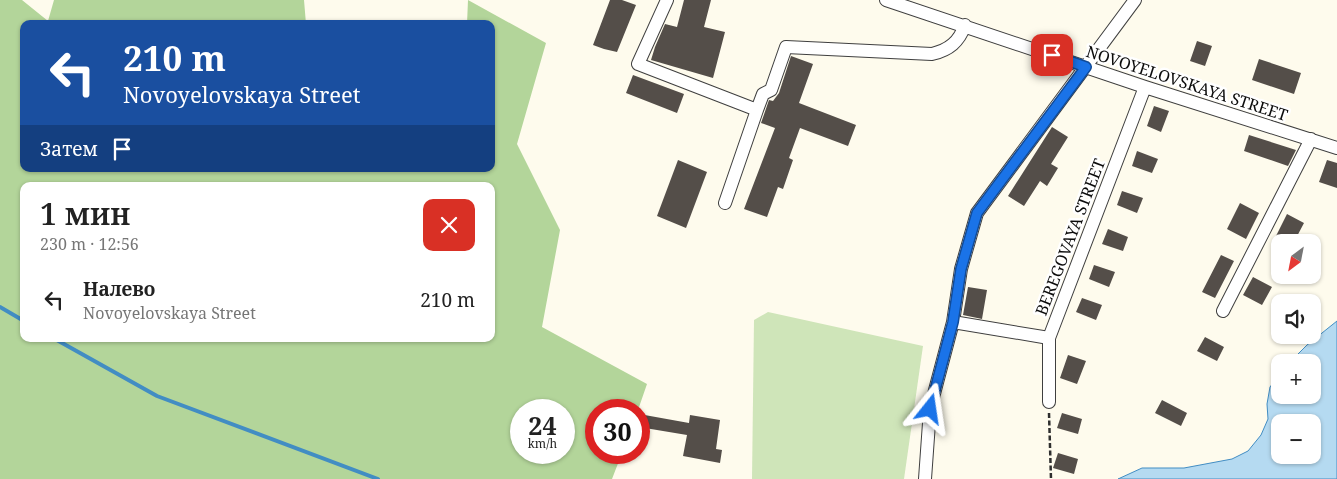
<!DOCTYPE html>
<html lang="ru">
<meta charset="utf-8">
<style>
body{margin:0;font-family:"Noto Serif",serif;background:#f6f6f6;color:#222;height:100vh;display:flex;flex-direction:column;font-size:19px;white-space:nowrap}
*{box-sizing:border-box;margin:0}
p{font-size:16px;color:#767676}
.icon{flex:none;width:28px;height:28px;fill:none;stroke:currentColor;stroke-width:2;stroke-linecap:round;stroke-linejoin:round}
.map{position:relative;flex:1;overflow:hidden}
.sheet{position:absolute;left:20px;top:182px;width:475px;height:160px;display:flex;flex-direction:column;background:#fff;border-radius:10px;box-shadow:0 1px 4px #0004}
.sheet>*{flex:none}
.top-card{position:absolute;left:20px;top:20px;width:475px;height:152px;border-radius:10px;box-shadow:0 1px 4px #0004;background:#1a4fa0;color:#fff;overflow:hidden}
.needle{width:32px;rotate:212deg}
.tools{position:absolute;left:1271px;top:234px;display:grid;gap:10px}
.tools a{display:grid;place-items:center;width:50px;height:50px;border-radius:10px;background:#fff;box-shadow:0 1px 4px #0004;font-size:25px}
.speed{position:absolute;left:510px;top:399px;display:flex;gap:10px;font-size:25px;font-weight:700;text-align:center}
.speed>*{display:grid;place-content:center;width:65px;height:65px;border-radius:50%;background:#fff;box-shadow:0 1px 4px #0004;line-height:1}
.speed small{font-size:12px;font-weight:400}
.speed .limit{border:8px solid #d22;background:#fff;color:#111}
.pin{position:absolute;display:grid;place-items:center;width:42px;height:42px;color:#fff;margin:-21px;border-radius:10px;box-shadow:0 2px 8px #0006}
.me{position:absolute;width:55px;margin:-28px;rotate:15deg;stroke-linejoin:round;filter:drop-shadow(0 0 4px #0008)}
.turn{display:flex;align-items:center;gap:18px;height:105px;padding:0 20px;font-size:22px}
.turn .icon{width:65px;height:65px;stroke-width:2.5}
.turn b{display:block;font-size:35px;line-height:42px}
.then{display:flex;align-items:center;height:48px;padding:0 20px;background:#0003;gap:10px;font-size:19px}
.round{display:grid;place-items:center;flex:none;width:52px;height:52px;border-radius:10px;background:#f6f6f6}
.headline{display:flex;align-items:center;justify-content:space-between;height:85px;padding:0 20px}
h1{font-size:30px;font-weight:600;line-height:38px}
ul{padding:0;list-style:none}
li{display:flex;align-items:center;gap:15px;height:65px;padding:0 20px}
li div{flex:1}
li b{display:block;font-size:19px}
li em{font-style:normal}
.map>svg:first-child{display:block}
</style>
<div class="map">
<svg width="1337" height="479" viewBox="0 0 1337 479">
<rect width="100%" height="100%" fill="#fefbed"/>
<path fill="#cfe5b9" d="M768,312l155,34 -19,133h-152l2,-159z"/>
<path fill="#b3d59a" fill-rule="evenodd" d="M0,0h22l26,21 6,-21h250l2,24h-282v145h467v-145h-24l1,-24 78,43 -29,101 43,86 -18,97 105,57 -9,26h-42v42l26,1 -10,26h-612zM24,186h467v153h-467zM521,410h43v42h-43z"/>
<path fill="#b5daf1" stroke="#428dc3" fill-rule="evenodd" d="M1337,321v158h-219l24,-11h42l48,-9 16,-8 13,-16 7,-16 -1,-15 3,-17 10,-13v21h32v-33h-22l17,-17zM1312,422v33h-32v-33z"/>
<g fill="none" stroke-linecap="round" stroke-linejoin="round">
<path stroke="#428dc3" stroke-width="4" d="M0,307l24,14
M55,339l102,57 221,83"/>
</g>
<path fill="#544e49" d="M610,0h12l14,5 -19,47 -13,-3 -11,-4z
M684,0h27l-7,27 21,5 -12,46 -62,-18 4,-13 10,-23 12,3z
M1197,41l15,5 -7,20 -15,-5z
M791,56l22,8 -14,39 57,22 -8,21 -48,-18 -11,30 4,2 -10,29 -5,-2 -11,30 -23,-8 31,-81 -14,-5 8,-23 4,1 6,-8z
M1259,59l42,14 -7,21 -42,-14z
M633,75l51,19 -7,19 -51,-20z
M1154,106l15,5 -8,21 -14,-6z
M1052,127l16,10 -17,27 7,4 -11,18 -7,-5 -16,25 -16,-10z
M1249,135l47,15 -8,16 -44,-15z
M1137,151l21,8 -6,14 -20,-7z
M678,160l29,12 -21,56 -29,-12z
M1327,160l10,3v25l-18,-6z
M1122,191l21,7 -6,15 -20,-8z
M1240,203l19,10 -13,26 -19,-10z
M1287,214l17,9 -10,19h-9l-10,-4z
M1108,229l20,8 -5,14 -21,-7z
M1221,255l13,6 -19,37 -13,-6z
M1094,265l21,7 -6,15 -20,-8z
M1253,277l19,10 -10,18 -19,-10z
M968,287l19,3 -5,29 -19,-4z
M1082,298l20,7 -6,15 -20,-8z
M1205,337l19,10 -7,14 -20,-10z
M1068,355l18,6 -9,23 -17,-6z
M1162,400l25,13 -6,13 -26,-13z
M1062,413l20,6 -4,15 -21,-6z
M639,414l50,9 1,-8 30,5 -4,29 6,1 -2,13 -37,-7 4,-21 -48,-8z
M1058,453l20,6 -4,15 -21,-6z"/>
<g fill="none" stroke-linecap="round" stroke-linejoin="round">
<g stroke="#3f3f3f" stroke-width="14">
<path id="minor" d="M667,0l-29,64 119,46 -32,93
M886,0l259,87 192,61
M757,110l6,-16 8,-4 15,-43 146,7c17,-4 27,-12 33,-29
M1223,311l88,-172
M953,322l96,16
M1049,402v-64l96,-251
M925,479l5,-70 23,-87 8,-53 16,-56 158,-213"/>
</g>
<path stroke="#2e2e2e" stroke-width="2.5" stroke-dasharray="5 2.5" stroke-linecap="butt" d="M1049,413l2,66"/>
<use href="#minor" stroke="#fff" stroke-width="12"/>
</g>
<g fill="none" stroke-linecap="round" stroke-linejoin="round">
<g stroke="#114b97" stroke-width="12">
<path id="route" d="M930,409l23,-87 8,-53 16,-56 109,-146 -34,-12"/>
</g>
<use href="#route" stroke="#1a73e8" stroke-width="9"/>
</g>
<g text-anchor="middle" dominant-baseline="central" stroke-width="5" stroke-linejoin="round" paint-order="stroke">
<g font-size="16" fill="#0c0c0c" stroke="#fff">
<text transform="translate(1187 83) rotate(18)">NOVOYELOVSKAYA STREET</text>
<text transform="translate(1070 237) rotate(-69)">BEREGOVAYA STREET</text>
</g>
</g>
</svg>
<div class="tools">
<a><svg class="needle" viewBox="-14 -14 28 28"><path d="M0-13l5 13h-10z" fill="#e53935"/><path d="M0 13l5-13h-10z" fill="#767676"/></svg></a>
<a><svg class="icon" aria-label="sound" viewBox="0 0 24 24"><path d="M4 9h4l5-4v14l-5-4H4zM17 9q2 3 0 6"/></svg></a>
<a>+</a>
<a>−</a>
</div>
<div class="speed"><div>24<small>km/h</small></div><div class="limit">30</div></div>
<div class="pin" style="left:1052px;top:55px;background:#d93025"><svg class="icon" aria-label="arrive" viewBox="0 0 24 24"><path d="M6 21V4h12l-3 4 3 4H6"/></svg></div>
<svg class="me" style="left:930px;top:409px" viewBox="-20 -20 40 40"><path d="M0-17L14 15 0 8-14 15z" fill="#1a73e8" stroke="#fff" stroke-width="4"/></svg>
<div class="top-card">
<div class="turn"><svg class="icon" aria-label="left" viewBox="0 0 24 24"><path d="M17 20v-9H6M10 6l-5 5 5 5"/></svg><div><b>210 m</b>Novoyelovskaya Street</div></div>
<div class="then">Затем<svg class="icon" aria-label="arrive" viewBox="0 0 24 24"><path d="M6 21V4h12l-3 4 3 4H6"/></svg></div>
</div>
<section class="sheet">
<div class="headline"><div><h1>1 мин</h1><p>230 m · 12:56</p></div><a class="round" style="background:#d93025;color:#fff"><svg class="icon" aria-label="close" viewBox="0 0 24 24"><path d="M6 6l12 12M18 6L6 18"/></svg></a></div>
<ul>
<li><svg class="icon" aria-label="left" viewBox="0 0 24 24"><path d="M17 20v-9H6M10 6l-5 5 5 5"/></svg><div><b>Налево</b><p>Novoyelovskaya Street</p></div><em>210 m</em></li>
</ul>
</section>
</div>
